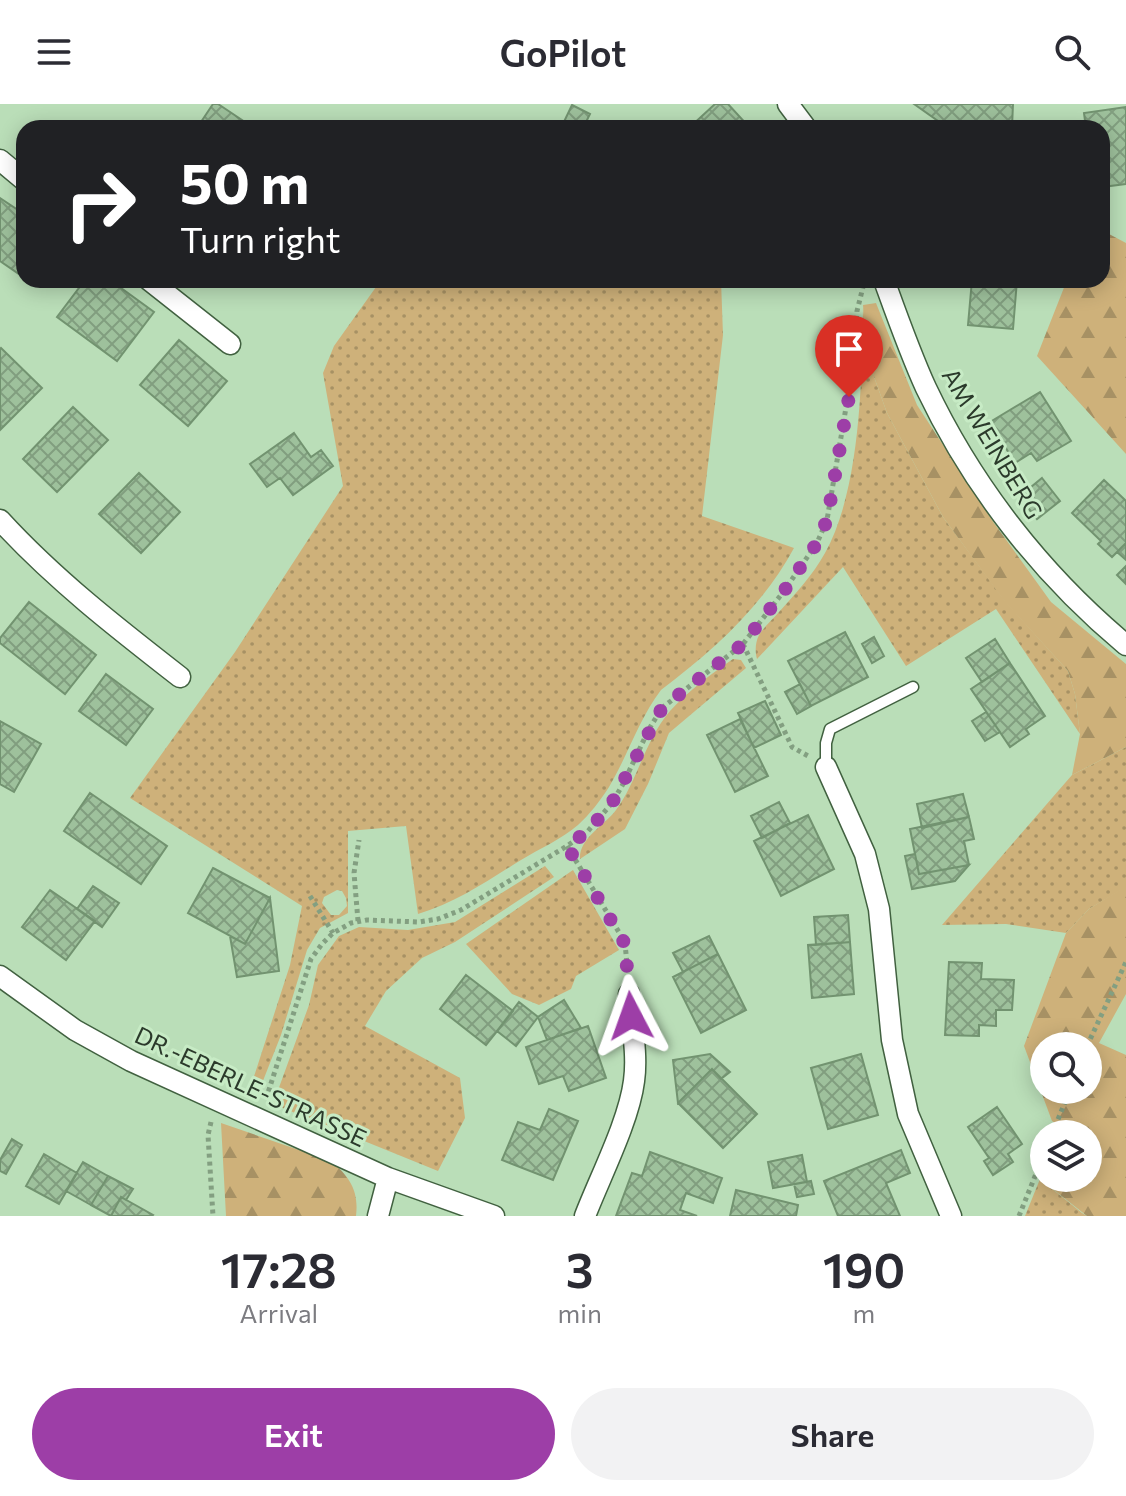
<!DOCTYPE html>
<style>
body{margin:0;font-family:Commissioner,sans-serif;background:#f2f2f3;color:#2b2b33;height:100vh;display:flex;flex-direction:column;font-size:30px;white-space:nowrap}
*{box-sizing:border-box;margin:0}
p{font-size:26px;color:#7c7c81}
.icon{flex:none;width:44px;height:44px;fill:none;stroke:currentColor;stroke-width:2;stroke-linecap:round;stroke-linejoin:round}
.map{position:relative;height:1112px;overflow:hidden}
.side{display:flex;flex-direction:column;background:#fff;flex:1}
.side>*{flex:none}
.guide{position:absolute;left:16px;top:16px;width:1094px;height:168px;border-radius:24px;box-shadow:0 4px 20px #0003;background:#202124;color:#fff;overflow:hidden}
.controls{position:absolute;left:1030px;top:928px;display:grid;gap:16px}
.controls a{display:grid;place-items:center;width:72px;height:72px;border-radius:50%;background:#fff;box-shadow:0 4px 20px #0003;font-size:40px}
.pin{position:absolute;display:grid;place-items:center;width:68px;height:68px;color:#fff;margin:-82px -34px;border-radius:50% 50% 50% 0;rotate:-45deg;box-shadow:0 0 8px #0007}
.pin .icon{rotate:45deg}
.me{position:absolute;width:88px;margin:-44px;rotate:356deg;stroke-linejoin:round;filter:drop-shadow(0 0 6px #0008)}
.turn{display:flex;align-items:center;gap:28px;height:168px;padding:0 32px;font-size:36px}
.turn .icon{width:104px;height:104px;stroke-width:2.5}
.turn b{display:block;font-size:56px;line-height:68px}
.eta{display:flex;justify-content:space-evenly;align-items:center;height:136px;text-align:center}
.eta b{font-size:48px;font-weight:600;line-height:56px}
.action{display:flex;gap:16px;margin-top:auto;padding:16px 32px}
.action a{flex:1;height:92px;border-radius:48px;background:#9d3ea7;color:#fff;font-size:32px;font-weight:600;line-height:92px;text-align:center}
.action a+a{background:#f2f2f3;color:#2b2b33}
header{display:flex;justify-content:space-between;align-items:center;height:104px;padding:0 32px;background:#fff;font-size:36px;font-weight:600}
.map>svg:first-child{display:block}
</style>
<header><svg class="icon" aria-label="menu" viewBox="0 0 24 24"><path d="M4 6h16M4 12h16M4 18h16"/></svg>GoPilot<svg class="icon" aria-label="search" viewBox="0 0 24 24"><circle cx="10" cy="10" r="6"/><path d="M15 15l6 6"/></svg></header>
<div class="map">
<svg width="1126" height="1112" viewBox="0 0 1126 1112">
<defs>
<pattern id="grass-dots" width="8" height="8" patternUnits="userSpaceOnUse" patternTransform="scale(2)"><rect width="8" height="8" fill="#ceb17a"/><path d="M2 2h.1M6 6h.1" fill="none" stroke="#a79164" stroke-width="1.8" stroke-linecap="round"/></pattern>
<pattern id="forest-firs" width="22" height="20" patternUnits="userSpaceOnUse" patternTransform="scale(2)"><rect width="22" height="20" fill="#ceb17a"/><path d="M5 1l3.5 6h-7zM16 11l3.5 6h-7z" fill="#a79164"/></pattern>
<pattern id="building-cross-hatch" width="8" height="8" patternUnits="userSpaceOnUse" patternTransform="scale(2)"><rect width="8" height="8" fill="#9ec19c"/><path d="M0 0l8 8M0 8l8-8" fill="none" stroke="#819e7f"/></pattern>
</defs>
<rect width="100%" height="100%" fill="#badeb8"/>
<path fill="url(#grass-dots)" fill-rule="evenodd" d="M381,176h340l2,55 -21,181 92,32c-32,59 -80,102 -133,142 -22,29 -33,65 -52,97 -9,14 -19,27 -31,38 -16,14 -39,24 -57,35 -34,21 -65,43 -103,54l-12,-88 -58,5v82l-28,15 -13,22 -26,85 -24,61 -8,-4 41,-127 12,-59 -172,-108 105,-146 108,-166 -20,-113 11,-27zM337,786l5,1 4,7 1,8 -8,9h-8l-9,-12 2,-6z
M863,201l5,55 19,53 56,104 62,84 63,70 7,23 5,40 -84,-125 -90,57 -63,-99 -86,92c-2,-7 -2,-16 2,-24 5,-8 14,-16 20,-23 16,-18 34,-37 46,-59 36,-65 37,-175 38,-248z
M733,555l8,1 5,8 -77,65 -21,51 -23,45 -45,30c-1,-21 24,-33 36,-49 22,-30 29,-70 54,-99 17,-19 41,-37 63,-52z
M1126,643v140l-37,22 -23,24 -60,-9 -64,1 130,-150z
M545,762l9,11 -99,65 -33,16 -36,33 -21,35 95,52 5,40 -27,53 -165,-67 36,-99 9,-40 21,-29 20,-9 49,3 47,-8z
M573,766l46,80 -43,26 -5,13 -32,16 -27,-11 -46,-50z
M1040,1075l42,34 5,3h-62z"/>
<path fill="url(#forest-firs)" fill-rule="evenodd" d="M1109,130l17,9v211l-89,-98 30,-76h35v-38z
M876,199l41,102 77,118 57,79 75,62v83l-54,28 8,-41 -5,-40 -7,-23 -63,-69 -62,-85 -56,-104 -19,-53 -5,-55z
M1126,782v108l-27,49 27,12v161h-39l-47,-37 4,-10v9h44v-44h-29l2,-7 -9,-6 -28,-75 42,-113 23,-24zM1088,942v44h-44v-44z
M221,1019l110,38c19,16 28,30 25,55h-130z"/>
<path fill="url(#building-cross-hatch)" stroke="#729370" stroke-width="2" d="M213,0h5l36,24h-57z
M715,0h13l22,24h-61z
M914,0h99l-1,23 -64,1z
M572,1l18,9 -7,14h-22z
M1126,3v77l-24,3v-59h-16l-2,-15z
M0,94l24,16v53l-5,7 -19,-13z
M85,176h25l44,32 -37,49 -60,-44z
M759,176h32l-32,4z
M972,176h45l-4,49 -45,-4z
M179,236l48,41 -39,45 -48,-41z
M1,244l41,40 -42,42v-81z
M1040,288l31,49 -34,20 -6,-8 -16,10 -25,-41z
M73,303l35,33 -51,52 -34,-33z
M294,329l17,24 10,-7 12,16 -40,29 -13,-17 -13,9 -17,-23z
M139,369l41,39 -39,41 -42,-39z
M1042,374l18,23 -23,18 -18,-22z
M1104,376l22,21v42l-14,14 -14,-13 3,-3 -29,-28z
M1126,439v17l-9,-8z
M1126,462v18l-9,-9z
M29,498l67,53 -31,39 -65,-51v-5z
M845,528l23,45 -57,29 -23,-45z
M874,533l10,19 -12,7 -10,-19z
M995,535l15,24 -28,19 -16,-24z
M1010,559l35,53 -19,13 3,5 -19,13 -39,-58z
M106,570l47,35 -27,36 -47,-34z
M800,580l11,22 -14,8 -12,-22z
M765,597l16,34 -27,13 -16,-35z
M986,608l14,20 -15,9 -13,-20z
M740,615l28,57 -33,16 -28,-57z
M0,617l41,23 -27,48 -14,-8z
M90,689l77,53 -26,38 -77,-53z
M963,690l6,23 -47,11 -5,-24z
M779,698l11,21 -28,15 -11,-22z
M808,711l26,54 -53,27 -27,-55z
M969,713l5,22 -10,2 5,24 -50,9 -9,-45z
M915,750l4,20 50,-9 -14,16 -43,8 -7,-33z
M213,764l57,30 -25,46 -57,-31z
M93,782l26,17 -17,24 -25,-18z
M50,786l45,31 -29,39 -44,-33z
M270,794l9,73 -42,6 -7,-41 15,8z
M848,811l2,27 -34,3 -2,-28z
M709,832l9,18 -35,18 -10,-19z
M850,838l4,52 -42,4 -4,-53z
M718,850l28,56 -45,23 -28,-56z
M949,858l33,1 -1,16 33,1 -2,30h-16v16l-17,-1v11l-34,-1z
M466,871l47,36 -27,34 -46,-36z
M564,896l17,28 -34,12 -9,-23z
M519,898l19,15 -22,29 -19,-15z
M588,922l18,52 -37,13 -6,-15 -24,8 -13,-37z
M710,950l20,18 -9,7 -9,-10 -34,34 -5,-43z
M861,950l17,61 -50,14 -17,-61z
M712,965l45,45 -34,34 -45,-45z
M997,1003l25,37 -14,10 5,8 -20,13 -9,-14 5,-3 -21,-31z
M549,1005l29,12 -25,59 -51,-20 16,-38 22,8z
M12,1035l10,6 -16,29 -6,-3v-11z
M901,1046l9,23 -24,10 14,33h-62l-14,-35z
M650,1048l72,26 -9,25 -27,-10 -6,17 17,6h-81l16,-43 10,3z
M44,1050l33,19 -18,31 -33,-18z
M802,1051l5,27 -34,6 -5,-26z
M83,1058l25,14 -17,29 -25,-14z
M108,1072l25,13 -7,11 -5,-3 -10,19 -20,-11z
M811,1077l3,13 -17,3 -3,-13z
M736,1086l62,15 -2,11h-66z
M121,1093l32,18 -1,1h-41z"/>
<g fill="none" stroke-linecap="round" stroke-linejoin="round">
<g stroke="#416140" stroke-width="13">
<path id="lane" d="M826,663v-24l4,-14 83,-42"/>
</g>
<g stroke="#416140" stroke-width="23">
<path id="street" d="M788,0l18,24
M0,56l24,20
M149,176l81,64
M884,176c13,36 26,73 42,108 47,99 116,187 200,257
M0,416c54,59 117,108 180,157
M826,663l39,87 14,55 13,131 16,74 43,102
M0,872l75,54 56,31 257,117 106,38
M378,1112l10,-38
M585,1112c15,-39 44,-95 49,-135 4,-28 -3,-59 -5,-87"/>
</g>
<path stroke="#839f81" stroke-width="5" stroke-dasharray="4 4" stroke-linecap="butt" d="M743,540l49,103 18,10
M567,742l53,88 5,10 3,29
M310,792l23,37
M358,817l-4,-48 5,-33
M1087,942l39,-84
M266,995l45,-140 11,-15 11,-11 18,-10 16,-3 52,2 19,-3 23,-9 106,-64 21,-15 24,-28 11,-19 26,-55 13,-21 81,-64 41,-53 33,-48 10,-23 26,-154 4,-55 6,-24
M211,1018l-3,13 5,81
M1052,1030l18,-44
M1019,1112l25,-62"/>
<use href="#lane" stroke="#fff" stroke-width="10"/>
<use href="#street" stroke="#fff" stroke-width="20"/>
</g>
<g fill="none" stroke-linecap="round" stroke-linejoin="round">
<path stroke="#9d3ea7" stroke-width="14" stroke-dasharray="0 25.2" d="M631,912l-6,-72 -58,-98 21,-15 24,-28 50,-95 81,-64 41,-53 33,-48 10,-23 22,-123"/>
</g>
<g text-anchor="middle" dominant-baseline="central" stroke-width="6" stroke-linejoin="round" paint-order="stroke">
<g font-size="24" fill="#2b3a2b" stroke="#c7ebc5">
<text transform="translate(993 339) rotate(59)">AM WEINBERG</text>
<text transform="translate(251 982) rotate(25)">DR.-EBERLE-STRASSE</text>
</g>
</g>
</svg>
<div class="controls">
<a><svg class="icon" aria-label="search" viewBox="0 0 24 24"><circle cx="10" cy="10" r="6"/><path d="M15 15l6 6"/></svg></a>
<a><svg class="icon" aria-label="layers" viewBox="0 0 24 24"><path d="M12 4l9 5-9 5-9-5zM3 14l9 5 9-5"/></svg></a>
</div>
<div class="pin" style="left:849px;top:293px;background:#d93025"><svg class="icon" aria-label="arrive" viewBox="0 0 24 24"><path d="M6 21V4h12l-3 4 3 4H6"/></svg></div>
<svg class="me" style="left:631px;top:912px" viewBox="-20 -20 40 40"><path d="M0-17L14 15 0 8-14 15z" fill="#9d3ea7" stroke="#fff" stroke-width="4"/></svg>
<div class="guide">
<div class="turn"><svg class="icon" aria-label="right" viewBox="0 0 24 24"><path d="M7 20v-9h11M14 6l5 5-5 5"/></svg><div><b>50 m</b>Turn right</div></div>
</div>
</div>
<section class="side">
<div class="eta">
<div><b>17:28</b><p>Arrival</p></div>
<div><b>3</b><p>min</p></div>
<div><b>190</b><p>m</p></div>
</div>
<div class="action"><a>Exit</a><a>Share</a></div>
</section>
